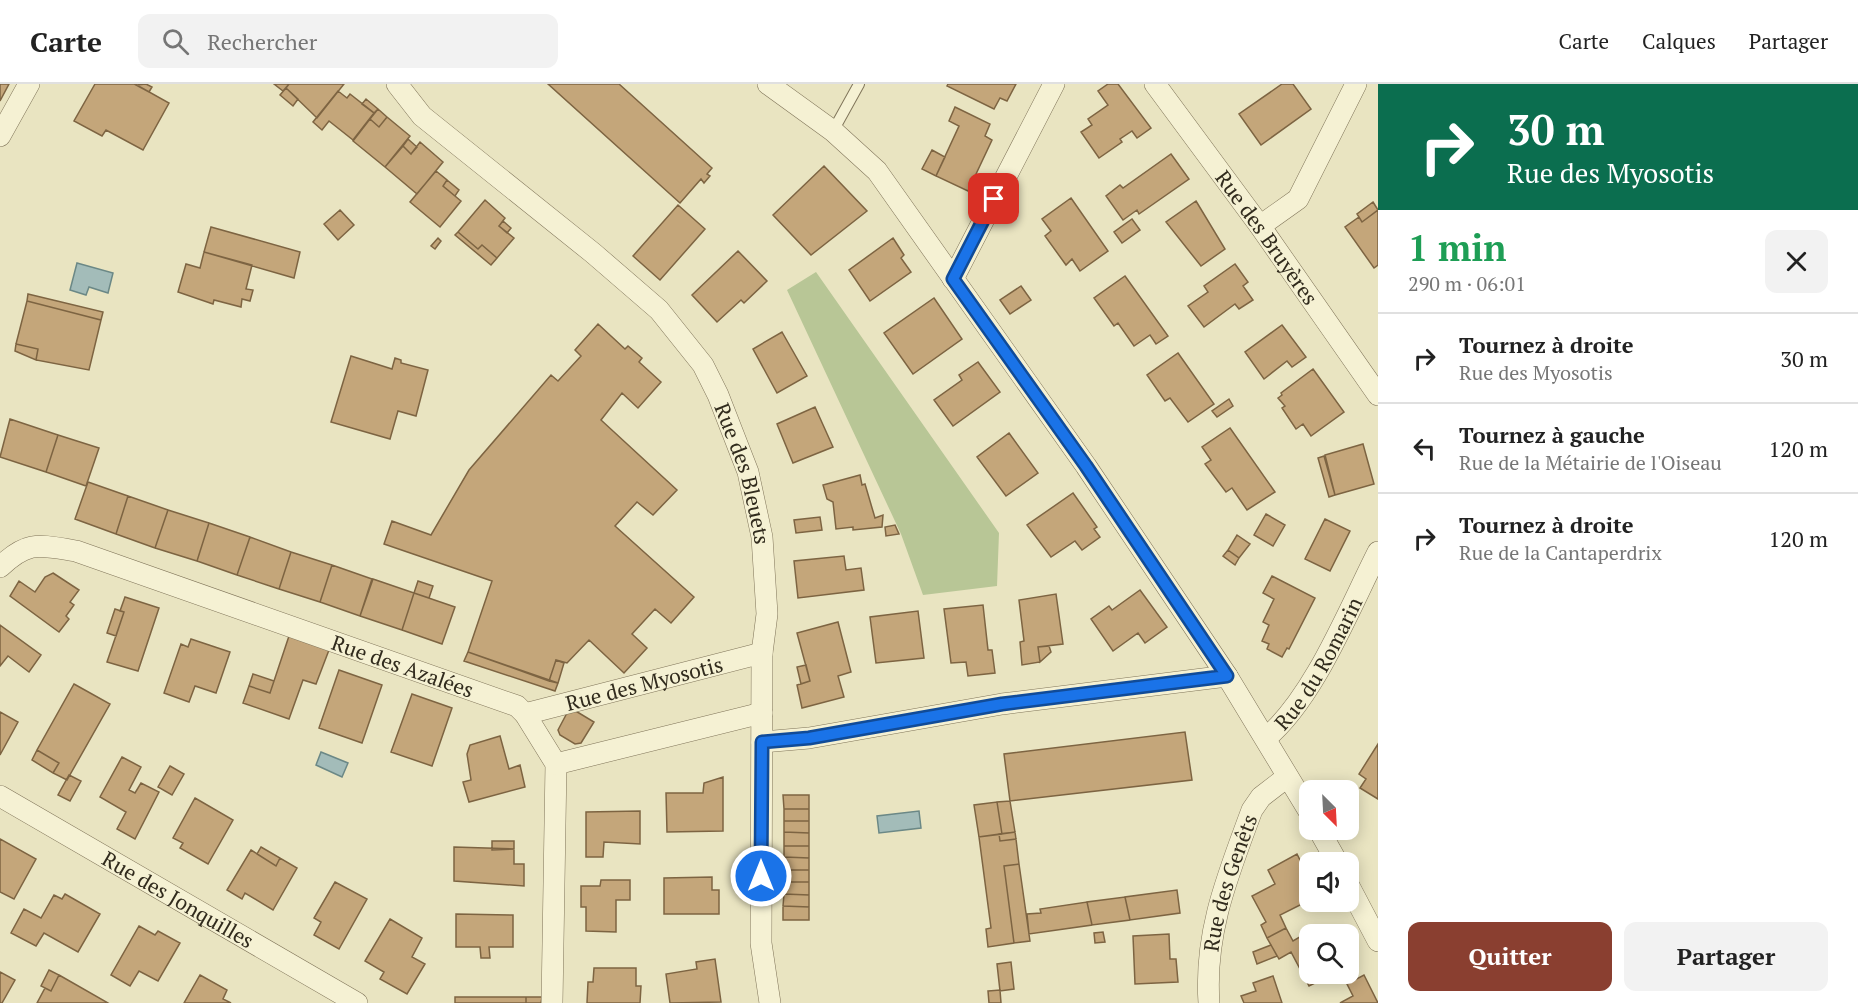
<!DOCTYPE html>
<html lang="fr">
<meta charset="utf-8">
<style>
body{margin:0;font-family:"PT Serif",serif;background:#f2f2f2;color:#222;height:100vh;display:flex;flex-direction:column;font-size:22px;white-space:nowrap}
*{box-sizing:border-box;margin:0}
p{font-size:20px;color:#767676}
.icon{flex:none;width:33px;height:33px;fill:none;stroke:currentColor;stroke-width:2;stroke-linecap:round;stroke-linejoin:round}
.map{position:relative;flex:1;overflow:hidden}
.details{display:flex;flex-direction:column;background:#fff;width:480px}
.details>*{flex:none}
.guide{background:#0b6e4f;color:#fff;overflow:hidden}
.needle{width:39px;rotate:156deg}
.buttons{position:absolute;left:1299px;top:696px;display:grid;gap:12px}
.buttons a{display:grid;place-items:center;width:60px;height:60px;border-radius:12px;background:#fff;box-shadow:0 3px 15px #0003;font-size:30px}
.pin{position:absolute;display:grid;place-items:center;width:51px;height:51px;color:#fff;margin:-26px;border-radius:12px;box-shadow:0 3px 9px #0006}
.me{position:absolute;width:66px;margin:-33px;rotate:0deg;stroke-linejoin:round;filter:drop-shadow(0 0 4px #0008)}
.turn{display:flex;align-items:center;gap:21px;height:126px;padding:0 30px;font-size:27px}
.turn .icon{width:78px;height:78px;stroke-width:2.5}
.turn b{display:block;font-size:42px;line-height:51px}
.round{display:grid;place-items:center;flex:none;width:63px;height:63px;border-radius:12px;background:#f2f2f2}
.summary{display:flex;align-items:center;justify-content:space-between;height:102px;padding:0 30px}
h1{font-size:36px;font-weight:700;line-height:45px;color:#1e9e55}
.action{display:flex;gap:12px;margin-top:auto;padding:12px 30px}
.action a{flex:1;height:69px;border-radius:12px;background:#8a3f30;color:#fff;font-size:24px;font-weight:700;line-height:69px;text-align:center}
.action a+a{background:#f2f2f2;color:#222}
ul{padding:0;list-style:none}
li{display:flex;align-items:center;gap:18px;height:90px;padding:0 30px;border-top:2px solid #e0e0e0}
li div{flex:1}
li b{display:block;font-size:22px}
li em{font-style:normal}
header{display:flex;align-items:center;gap:36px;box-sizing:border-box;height:84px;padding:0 30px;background:#fff;border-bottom:2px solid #e0e0e0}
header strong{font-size:28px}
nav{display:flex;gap:33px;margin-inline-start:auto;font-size:21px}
.search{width:420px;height:54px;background:#f2f2f2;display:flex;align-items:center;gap:15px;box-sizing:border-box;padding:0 21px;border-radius:12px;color:#767676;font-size:22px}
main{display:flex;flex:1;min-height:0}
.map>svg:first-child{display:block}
</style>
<header>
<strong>Carte</strong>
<div class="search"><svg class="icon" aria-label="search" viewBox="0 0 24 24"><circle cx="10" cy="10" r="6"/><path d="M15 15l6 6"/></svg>Rechercher</div>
<nav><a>Carte</a><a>Calques</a><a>Partager</a></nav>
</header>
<main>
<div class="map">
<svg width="1378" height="919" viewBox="0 0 1378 919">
<rect width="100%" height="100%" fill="#e9e4c1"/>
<path fill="#b8c696" d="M816,188l183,261 -2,53 -74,9 -22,-61 -114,-244z"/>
<path fill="#a3bcb9" stroke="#6b8886" stroke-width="1.5" d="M77,179l36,10 -5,20 -19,-6 -3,8 -16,-5z
M321,668l27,11 -6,14 -26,-12z
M919,727l2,17 -42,5 -2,-17z"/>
<path fill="#c4a67a" stroke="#7d6442" stroke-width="1.5" d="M0,0h9l-9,17z
M95,0h40l34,19 -26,47 -37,-20 -4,6 -28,-15z
M146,0l6,3 -3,5 -13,-7z
M274,0h15l-6,7z
M289,0h55l-27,34 -31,-30z
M548,0h71l93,84 -5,6 3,2 -6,7 -3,-4 -21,24z
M948,0h68l-9,17 -7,-3 -6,11 -47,-23z
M1108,0h10l33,44 -14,10 -5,-7 -12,8 2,3 -23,16 -18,-26 11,-7 -4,-6 20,-14 -10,-14z
M1282,0h11l18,25 -50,36 -22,-31z
M286,4l12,11 -5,7 -13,-11z
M338,7l9,7 3,-4 24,19 -21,27 -24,-19 -7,9 -9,-8z
M366,15l12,10 -4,4 -12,-9z
M955,23l35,17 -5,12 7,4 -24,51 -32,-15 23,-50 -10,-5z
M378,25l9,8 -8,10 -9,-8z
M387,33l23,19 -25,31 -32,-26 17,-22 9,8z
M408,55l9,8 -6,7 -8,-8z
M420,58l23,20 -26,32 -32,-27 18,-21 8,8z
M932,66l13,7 -9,19 -14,-7z
M1171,70l18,25 -50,35 -2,-4 -14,10 -17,-24 14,-11 3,3z
M824,82l43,45 -56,44 -38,-40z
M436,87l11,9 -4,6 18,15 -21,26 -30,-25z
M447,96l12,10 -4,6 -12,-10z
M1071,114l37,53 -28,20 -8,-12 -6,6 -21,-29 6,-5 -9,-12z
M485,116l20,18 -6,8 15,12 -17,20 -15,-13 -4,4 -20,-17z
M1196,117l29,48 -24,17 -35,-44z
M1373,118l5,8 -16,12 -5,-8z
M678,121l27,24 -45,51 -27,-24z
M340,126l14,15 -16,15 -14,-16z
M1378,126v55l-4,3 -29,-41 14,-10 3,5z
M1132,135l8,11 -18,13 -8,-11z
M503,137l8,7 -4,5 -8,-7z
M211,143l89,25 -6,26 -90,-26z
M458,148l20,17 4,-4 15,13 -6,7 -36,-30z
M438,154l3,3 -6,8 -4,-3z
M893,154l11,17 -3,3 10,14 -41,29 -21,-31z
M738,167l29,30 -23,22 -3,-3 -24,22 -25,-27z
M204,168l48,13 -6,24 7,1 -3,11 -8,-2 -1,8 -27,-7 -1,4 -35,-12 8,-28 14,4z
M1235,180l13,18 -5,4 10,14 -14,9 -4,-5 -31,23 -16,-21 20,-14 -4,-6z
M1125,192l43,60 -12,8 -6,-9 -16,11 -16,-23 -4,3 -20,-28z
M1021,202l10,14 -21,14 -10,-14z
M28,210l75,18 -2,8 -74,-19z
M934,214l28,41 -49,35 -29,-41z
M27,217l74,19 -12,50 -53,-10 2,-11 -22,-5z
M598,240l27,25 3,-3 14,12 -3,4 22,20 -23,26 -16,-15 -21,27 76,70 -24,25 -16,-13 -22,24 79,71 -23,26 -16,-14 -23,25 15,14 -23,25 -35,-33 -22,23 -11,-3 -7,21 -81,-29 24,-71 -108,-37 8,-23 39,14 38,-65 82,-95 7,6 23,-25 -6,-6z
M1282,241l24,32 -14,10 -5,-6 -23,18 -19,-27z
M782,248l25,44 -30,17 -24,-44z
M16,260l22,5 -2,11 -21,-9z
M1178,269l36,51 -26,18 -18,-24 -5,3 -18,-26z
M351,272l41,13 3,-11 6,2v3l27,7 -12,46 -18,-5 -8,28 -59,-17z
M978,278l22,30 -47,34 -19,-26 28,-20 -3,-5z
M1313,285l31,43 -33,24 -8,-12 -7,5 -14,-21 3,-2 -7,-8 4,-3 -1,-2z
M1229,315l4,7 -16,11 -5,-6z
M815,323l18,40 -40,16 -16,-39z
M10,335l48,16 -12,37 -46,-15z
M1230,344l45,64 -28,18 -15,-22 -6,4 -21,-28 6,-4 -9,-13z
M1009,349l29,40 -32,23 -29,-39z
M58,351l41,13 -13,38 -40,-14z
M1363,360l11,40 -39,11 -10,-40z
M1324,372l11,39 -6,2 -11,-39z
M860,391l2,10 3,-1 10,34 8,-3 -1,12 -29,3v-3l-17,2 -3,-27 -6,-3 -4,-14z
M88,398l40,14 -12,38 -41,-15z
M1073,409l24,34 -3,2 6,8 -18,13 -7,-9 -24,16 -24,-32z
M128,412l40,14 -13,38 -39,-14z
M168,426l41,13 -12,38 -42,-13z
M1266,430l19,11 -12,21 -19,-11z
M820,433l2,13 -26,3 -2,-13z
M1325,435l25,12 -20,40 -25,-12z
M209,439l41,14 -13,38 -40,-14z
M895,441l4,9 -13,2 -1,-9z
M1237,451l13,9 -11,14 -11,-8z
M250,453l41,15 -12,37 -42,-14z
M1228,466l11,8 -4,7 -12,-9z
M291,468l41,13 -12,37 -41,-13z
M844,472l2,14 15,-2 3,22 -66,8 -4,-37z
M332,481l40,14 -12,37 -40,-14z
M53,489l26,17 -9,12 4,3 -8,11 3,3 -10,13 -49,-36 9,-15 16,11 10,-15z
M1272,492l43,22 -26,51 -2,-1 -5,9 -15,-8 2,-5 -7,-3 7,-16 -6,-3 11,-23 -11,-6z
M373,495l41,14 -12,37 -42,-14z
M418,497l15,5 -4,12 -15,-5z
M1140,506l27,37 -22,16 -7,-10 -25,18 -22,-32 18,-13 3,4z
M414,509l41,14 -13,37 -40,-14z
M1056,510l7,50 -25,3 2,15 -18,3 -2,-23 4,-1 -5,-41z
M125,513l34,11 -21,63 -31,-9 17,-50 -4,-1z
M983,521l5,45h4l3,23 -27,3 -2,-14 -15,1 -7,-54z
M115,525l9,3 -8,24 -9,-3z
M918,527l6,47 -48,5 -6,-46z
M838,538l13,50 -13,4 6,21 -42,11 -5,-23 13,-4 -13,-48z
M0,541l41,30 -12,17 -21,-16 -8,10z
M289,552l40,14 -13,34 -13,-4 -14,39 -46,-16 6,-17 21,7z
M191,555l39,13 -14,41 -21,-7 -6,16 -25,-9 17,-49 7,3z
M1049,562l2,6 -11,10 -2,-15z
M468,568l90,31 -3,8 -91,-30z
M556,576l8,3 -6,20 -9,-2z
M806,581l4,16 -9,3 -4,-17z
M339,586l43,15 -20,58 -43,-15z
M253,590l21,7 -4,12 -21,-7z
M74,600l36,20 -43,76 -14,-7 6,-10 -22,-13z
M412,610l40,14 -20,58 -41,-14z
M574,626l20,12 -13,21 -6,1 -15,-9 -2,-5 9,-17z
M0,628l18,10 -18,33z
M1185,648l7,48 -182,21 -6,-47z
M500,652l9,33 11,-4 5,22 -56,15 -6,-20 8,-2 -4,-26 3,-9z
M1378,660v55l-18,-11 6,-9 -7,-5z
M37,666l22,13 -6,10 -21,-13z
M122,673l19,10 -12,23 6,3 6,-10 18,9 -24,47 -18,-10 9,-17 -26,-15z
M170,682l14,8 -12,21 -14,-8z
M69,691l12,6 -11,20 -12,-6z
M723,693v54l-56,1 -1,-39h37l1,-10z
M783,711h26v14h-25z
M195,714l38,22 -25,44 -28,-16 3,-5 -10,-5z
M1010,717l5,31 -13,2 -5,-32z
M997,718l5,32 -23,3 -5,-32z
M784,725h25v12h-25z
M640,727v33l-36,-2 -1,15h-17v-45z
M784,737h25v12l-25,-1z
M784,748l25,1v13h-25z
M1015,748l1,7 -16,2 -1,-7z
M999,750l1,7 16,-2 3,25 -15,2 10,77 -26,4 -2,-18 5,-1 -12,-91z
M0,755l36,20 -22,40 -14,-7z
M492,757h22v8l-22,1z
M784,762h25v12l-25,-1z
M261,763l19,11 -4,8 -19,-12z
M454,763l60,2v15h10v22l-70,-5z
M251,766l25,16 4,-8 17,10 -24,42 -28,-17 -3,6 -15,-9z
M1297,770l8,16 2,-2 3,4v28l-30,15 6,13 -19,10 -6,-13 5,-3 -14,-26 23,-12 -7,-14z
M784,773l25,1v12h-25z
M1019,780l11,77 -16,2 -10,-77z
M784,786h25v12h-26z
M712,793v13h7v24h-55v-36z
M601,796h29v20h-14v32l-30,-1v-24h-5v-21h19z
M335,798l32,17 -28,50 -25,-14 7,-13 -7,-4z
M783,798h26v13l-25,-1z
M1177,806l3,23 -50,7 -5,-23z
M65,810l35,20 -22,38 -34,-19 -8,13 -25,-13 13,-24 17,9 13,-23 8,4z
M784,810l25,1v12l-26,-1z
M1125,813l5,23 -38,5 -5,-23z
M1087,818l5,23 -63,9 -2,-20 14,-1 -1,-4z
M783,822l26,1v13h-26z
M456,830l57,1v32h-24l1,11h-9l-1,-11h-24z
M390,835l32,19 -10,19 13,7 -18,30 -27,-15 4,-7 -19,-11z
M139,842l16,9 3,-4 22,12 -22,38 -19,-10 -9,15 -19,-11z
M1286,844l7,13 17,-10 2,3h-2v40h23l-24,12 -18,-34 -12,7 -12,-21z
M1103,848l2,10 -10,1 -1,-10z
M1169,850l1,25h6l2,23 -43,2 -2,-48z
M1271,861l6,11 -20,8 -4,-12z
M715,875l6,43 -51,1 -4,-29 31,-5 -1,-7z
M1011,878l3,27 -14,2 -3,-27z
M594,884h42v18h5l-1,17h-53l1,-21h5z
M49,886l10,5 -8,16 -10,-5z
M0,888l15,8 -13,23h-2z
M59,891l49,28h-71l8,-15 6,3z
M200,891l27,15 -4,9 8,4h-47z
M1364,891l14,28h-38l13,-7 -6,-12z
M1273,892l9,27h-38l-3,-7 15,-5 -3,-8z
M988,907l12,-1 1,13h-12z
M455,913h71v6h-71z
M526,913h16l-1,6h-15z"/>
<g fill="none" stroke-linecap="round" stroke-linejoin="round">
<g stroke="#80755a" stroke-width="12">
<path id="service" d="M833,47l26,-47"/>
</g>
<g stroke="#80755a" stroke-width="22">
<g id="minor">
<path id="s1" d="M397,0l25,32 171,137 66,57 44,55 15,30 30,77 14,65 5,77 -5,39 -1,290 9,60"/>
<path d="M768,0l65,47 44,40 209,295 141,210 83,137"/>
<path id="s2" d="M1155,0l105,142 118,169"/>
<path d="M0,52l29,-52"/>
<path d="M1260,142l38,-27 58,-115"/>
<path d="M953,195l101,-195"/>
<path id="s3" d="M0,483c28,-27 39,-22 76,-16l441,155 8,8 31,50 -4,239"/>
<path id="s4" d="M525,630l237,-61"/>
<path id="s5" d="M1266,654c48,-40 83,-129 112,-186"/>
<path d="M762,658l47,-4 193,-34 225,-28"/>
<path d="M556,680l206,-51"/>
<path id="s6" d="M0,712l357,207"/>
<path d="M1319,746l18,32"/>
<path d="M1348,800l30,57"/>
<path id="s7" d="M1209,919c-5,-71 19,-128 43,-193l9,-13 26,-20"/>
</g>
</g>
<use href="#service" stroke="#f5f1d3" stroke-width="10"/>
<use href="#minor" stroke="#f5f1d3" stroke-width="21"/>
</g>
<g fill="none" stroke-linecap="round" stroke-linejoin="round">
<g stroke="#114b97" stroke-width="15">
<path id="route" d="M761,792l1,-134 47,-4 193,-34 225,-28 -141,-210 -133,-187 41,-80"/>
</g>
<use href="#route" stroke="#1a73e8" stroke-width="10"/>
</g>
<g text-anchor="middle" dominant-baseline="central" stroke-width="5" stroke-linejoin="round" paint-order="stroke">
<g font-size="21" fill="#312b1d" stroke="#f1edcf">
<text stroke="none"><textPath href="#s2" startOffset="190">Rue des Bruyères</textPath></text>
<text stroke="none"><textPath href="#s1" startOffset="534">Rue des Bleuets</textPath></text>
<text stroke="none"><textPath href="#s5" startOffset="92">Rue du Romarin</textPath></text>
<text stroke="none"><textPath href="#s3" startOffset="429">Rue des Azalées</textPath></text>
<text stroke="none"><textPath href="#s4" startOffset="123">Rue des Myosotis</textPath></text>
<text stroke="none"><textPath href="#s7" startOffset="123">Rue des Genêts</textPath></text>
<text stroke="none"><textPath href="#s6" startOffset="206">Rue des Jonquilles</textPath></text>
</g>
</g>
</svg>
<div class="buttons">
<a><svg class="needle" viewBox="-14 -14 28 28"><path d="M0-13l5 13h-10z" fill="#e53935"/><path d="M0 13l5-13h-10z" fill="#767676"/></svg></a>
<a><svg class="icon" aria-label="sound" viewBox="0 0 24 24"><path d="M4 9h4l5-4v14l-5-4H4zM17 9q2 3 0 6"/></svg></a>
<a><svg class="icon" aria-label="search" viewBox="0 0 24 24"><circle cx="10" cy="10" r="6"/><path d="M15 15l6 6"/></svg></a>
</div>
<div class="pin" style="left:994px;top:115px;background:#d93025"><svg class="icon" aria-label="arrive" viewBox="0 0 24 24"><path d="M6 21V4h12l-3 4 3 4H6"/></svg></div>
<svg class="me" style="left:761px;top:792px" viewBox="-20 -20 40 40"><circle r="17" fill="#1a73e8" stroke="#fff" stroke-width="3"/><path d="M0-11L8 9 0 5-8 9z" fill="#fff"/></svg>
</div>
<section class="details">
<div class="guide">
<div class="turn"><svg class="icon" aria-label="right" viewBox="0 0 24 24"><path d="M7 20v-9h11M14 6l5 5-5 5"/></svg><div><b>30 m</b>Rue des Myosotis</div></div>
</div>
<div class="summary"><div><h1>1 min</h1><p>290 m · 06:01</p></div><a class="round"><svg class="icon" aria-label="close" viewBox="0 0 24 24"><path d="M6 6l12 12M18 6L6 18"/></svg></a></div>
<ul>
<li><svg class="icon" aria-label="right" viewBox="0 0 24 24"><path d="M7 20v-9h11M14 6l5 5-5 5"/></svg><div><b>Tournez à droite</b><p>Rue des Myosotis</p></div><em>30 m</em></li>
<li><svg class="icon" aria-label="left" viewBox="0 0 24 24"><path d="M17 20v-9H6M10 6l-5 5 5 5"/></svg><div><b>Tournez à gauche</b><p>Rue de la Métairie de l'Oiseau</p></div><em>120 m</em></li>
<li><svg class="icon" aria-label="right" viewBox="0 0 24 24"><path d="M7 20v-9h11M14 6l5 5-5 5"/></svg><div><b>Tournez à droite</b><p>Rue de la Cantaperdrix</p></div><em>120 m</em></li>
</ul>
<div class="action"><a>Quitter</a><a>Partager</a></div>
</section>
</main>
